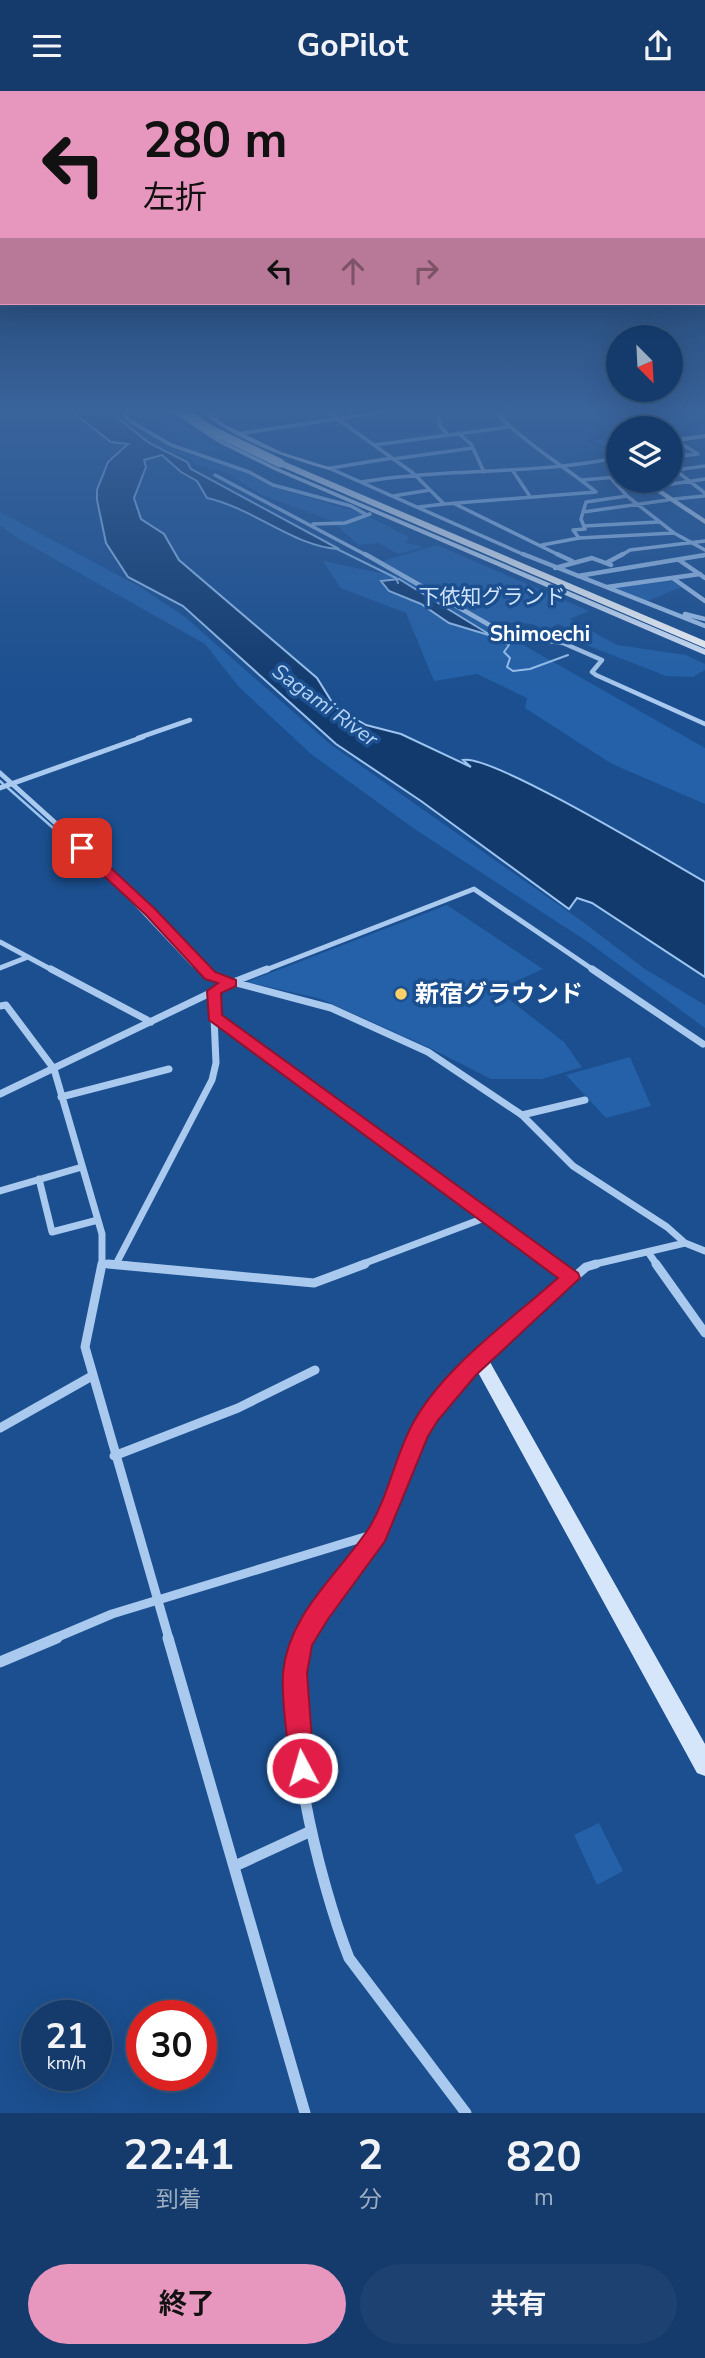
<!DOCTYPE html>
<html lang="ja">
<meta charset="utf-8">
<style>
body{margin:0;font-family:"Nunito Sans","Noto Sans JP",sans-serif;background:#1d4271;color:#f1f3f6;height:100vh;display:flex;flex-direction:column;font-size:26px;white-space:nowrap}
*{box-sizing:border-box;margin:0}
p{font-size:23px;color:#9dadc1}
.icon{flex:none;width:38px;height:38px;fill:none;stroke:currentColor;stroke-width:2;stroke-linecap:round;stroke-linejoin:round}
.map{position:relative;height:2022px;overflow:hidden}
.drawer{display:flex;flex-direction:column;background:#143b6b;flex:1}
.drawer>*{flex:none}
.hud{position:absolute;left:0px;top:0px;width:705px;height:214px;box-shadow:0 7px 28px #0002,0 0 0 2px #33557e;background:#e797bd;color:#111;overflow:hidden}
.needle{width:46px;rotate:156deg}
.controls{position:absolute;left:606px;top:234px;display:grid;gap:14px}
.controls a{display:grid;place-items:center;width:77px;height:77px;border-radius:50%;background:#143b6b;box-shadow:0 7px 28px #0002,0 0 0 2px #33557e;font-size:35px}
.speed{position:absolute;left:21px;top:1909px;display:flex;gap:14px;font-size:35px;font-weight:700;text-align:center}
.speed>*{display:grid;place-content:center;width:91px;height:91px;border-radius:50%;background:#143b6b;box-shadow:0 7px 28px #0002,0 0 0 2px #33557e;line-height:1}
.speed small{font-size:18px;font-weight:400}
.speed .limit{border:10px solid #d22;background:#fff;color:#111}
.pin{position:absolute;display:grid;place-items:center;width:60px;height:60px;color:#fff;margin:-30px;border-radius:14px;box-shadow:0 4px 10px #0006}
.me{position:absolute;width:77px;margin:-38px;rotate:354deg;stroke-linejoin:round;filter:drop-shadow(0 0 5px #0008)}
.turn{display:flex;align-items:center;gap:24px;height:147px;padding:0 28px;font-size:32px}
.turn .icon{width:91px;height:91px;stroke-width:2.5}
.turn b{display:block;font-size:49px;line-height:60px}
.lanes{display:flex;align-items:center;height:66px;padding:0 28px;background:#0003;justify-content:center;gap:35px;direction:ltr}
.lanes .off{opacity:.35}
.eta{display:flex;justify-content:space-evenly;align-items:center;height:119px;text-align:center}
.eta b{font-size:42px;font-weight:700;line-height:49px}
.action{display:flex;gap:14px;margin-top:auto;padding:14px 28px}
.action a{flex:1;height:80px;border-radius:42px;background:#e797bd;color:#111;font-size:28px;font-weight:700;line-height:80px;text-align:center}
.action a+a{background:#1d4271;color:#f1f3f6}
header{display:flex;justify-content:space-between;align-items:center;height:91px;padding:0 28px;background:#143b6b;font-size:32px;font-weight:700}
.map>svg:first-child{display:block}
</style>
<header><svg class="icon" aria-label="menu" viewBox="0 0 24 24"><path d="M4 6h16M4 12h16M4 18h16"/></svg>GoPilot<svg class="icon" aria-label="share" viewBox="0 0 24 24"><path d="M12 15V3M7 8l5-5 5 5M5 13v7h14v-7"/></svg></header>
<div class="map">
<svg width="705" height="2022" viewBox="0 0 705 2022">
<rect width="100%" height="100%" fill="#1b4f8f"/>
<path fill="#2461a8" d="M153,319h8l59,39c-15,4 -27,4 -40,-6l7,-2 -12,-1z
M134,339l24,14 91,30 23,13 89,26 48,24 -3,6 18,4 -26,7 -20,-11 -19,2 -29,-25 -68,-25 -36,-23 -29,-7 -8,-7 -40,-15 -18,-12z
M0,421l140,75 45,30 145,127 253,178 62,47 60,36v23l-117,-86 -172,-112 -105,-76 -72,-67 -34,-43 -186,-105 -19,-13z
M437,454l152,66 -19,8 47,26 69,10 19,9v6l-12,7 -27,-1 -87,-34 -2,-10 -19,-8 -12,6 -14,-6 -51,-3 224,127v56l-93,-40 -87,-56 2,-10 -50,-24 -43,7 -28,-68 -65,-25 -18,-27 76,16 -23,-14z
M672,490l10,6 -35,14 -35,-13z
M447,814l96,64 -46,21 67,52 18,25 -40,12h-51l-63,-32 -107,-48 -74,-17z
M630,966l21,49 -45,12 -40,-43z
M599,1732l24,48 -26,14 -23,-50z"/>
<path fill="#123a6d" stroke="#9cc4f0" stroke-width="2" d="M70,319h38l41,33 38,19 4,7 148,80c-44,-2 -86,-41 -132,-51l-10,-17 -16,-9 -19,-17 -18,5 2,7 -12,31 7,21 23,15 15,26 138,118 18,29 31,18 35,9 70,33 -8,-7c27,-7 207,102 242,122v95l-113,-74 -15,-5 -8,11 -148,-108 -85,-57 -153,-138 -55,-29 -22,-34 -9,-43v-10l11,-28 20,-18 -17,-2z
M399,488l93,57 -43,-13 -28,-19 -32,-13 -8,-10z"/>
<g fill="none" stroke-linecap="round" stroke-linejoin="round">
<path stroke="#9cc4f0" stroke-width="2" d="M335,457l61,30 2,5
M490,544l19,10 -5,7 6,6 -3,9 6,4 17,-2 38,-14"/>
<path stroke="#9cc4f0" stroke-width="2.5" d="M0,690l3,3
M8,697l106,94 79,84"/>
<path stroke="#a9c9ee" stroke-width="3.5" d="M125,319v6l5,5 41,24 78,27 24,13 78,21 16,9
M325,319l88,63 31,31 -25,3
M437,319l3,16 7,8
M494,319c28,32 69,55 102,82
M458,342l13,11 13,28
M238,343l158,-24
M374,354l135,-18
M670,366l28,-3 -23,-14
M393,368l80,-11
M670,375l35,27
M329,377l198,88
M331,377l61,-10
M676,379l29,-4
M513,380l16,24
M215,384l153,81
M611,387l16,18 -41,6 -5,17 4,10 -12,1 6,8 95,-5
M581,389l37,-3
M361,391c83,-14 167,-7 249,-23
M652,396l53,-8
M393,405l37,-6
M627,405l47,37 31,17
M674,408l30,-3
M453,412l108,53
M444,413l152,-12
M583,421l85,-12
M313,433l32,-1 25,-9
M584,435l74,-4
M542,454l37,-7
M620,465l10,-6 75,-9
M702,465l3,-1"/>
<path stroke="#a9c9ee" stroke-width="4.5" d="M365,463l142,81 56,8 39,17 -10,12 4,3 109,49
M523,463l182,72
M557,463l15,7
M679,469l26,18
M608,471l15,-8
M555,477l37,-10 19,7
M578,485l127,-21
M674,488l31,22
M607,496l93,-13
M685,523l20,5
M138,647l52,-18"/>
<path stroke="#a9c9ee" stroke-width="5" d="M0,682l112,101 93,97
M0,697l143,-51
M0,851l54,29
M0,877l28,-11
M263,880l211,-82 121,82"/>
<path stroke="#a9c9ee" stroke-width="7" d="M51,878l100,53
M203,878l7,7 121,32 97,44 94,63 51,51 94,61 18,16 -94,22
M592,878l111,75
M214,900v26l340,248
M0,915l6,-1 48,64 48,165v31
M0,1003l231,-111 36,-14
M61,1006l108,-28
M522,1024l63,-15
M39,1088l13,53 46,-12
M0,1100l82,-24
M685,1152l20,8
M648,1161l9,13
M102,1172l25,2
M116,1173l96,-184 4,-17 -2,-46
M360,1174l127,-48"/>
<path stroke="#a9c9ee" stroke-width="9" d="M102,1173l-17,83 84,292
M108,1173l206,19 51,-19
M551,1173l20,14
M656,1173l49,69
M0,1337l92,-52
M114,1365l124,-48 77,-38
M53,1548l59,-25 266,-81 42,-102 49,-62 117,-102 10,-3
M303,1548l21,-37 53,-68"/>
<path stroke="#a9c9ee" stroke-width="11" d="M168,1547l137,475
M304,1547c-30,71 17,249 45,320l117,155
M0,1571l57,-24
M235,1775l76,-35"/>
<path fill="#d6e6fa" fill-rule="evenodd" d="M169,319h8l44,30 57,28 427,181v6l-431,-185 -57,-28z
M199,319h8l17,14 57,28 51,16 -3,2c-45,-13 -93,-29 -130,-60z
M705,343v4l-35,5v-4z
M618,363v4l-3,1 3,2v5l-11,-7z
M640,390h8l57,38v5z
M480,1262l6,2 219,389v32l-8,-3 -223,-408 -2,-5 2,-5z"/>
<path fill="#fff" fill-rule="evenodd" d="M277,370h6l422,180v7l-428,-183z"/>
<path stroke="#fff" stroke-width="9" d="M180,319l31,20 69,33"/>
</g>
<path fill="#245895" d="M612,344l-6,19 -18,-8v-5z"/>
<path fill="#1d4779" d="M618,356v5l-12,2 1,-5z"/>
<path fill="#2a66ad" stroke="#1d4779" stroke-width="2" d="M612,344l6,3v9l-11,2 -19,-8z"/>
<linearGradient id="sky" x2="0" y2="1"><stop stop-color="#0f2b4f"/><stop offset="0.53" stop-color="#39639b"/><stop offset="1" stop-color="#39639b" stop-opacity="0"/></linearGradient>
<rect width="705" height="603" fill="url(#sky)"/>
<path fill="#e11d48" stroke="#92132f" stroke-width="2" d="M77,754h9l69,64 60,63 21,8v6l-15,7 1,22 356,258 2,5 -104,97 -38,45 -10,16 -43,105 -57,78 -16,26 -5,28 7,95 -3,9 -9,3 -9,-3 -3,-9c-2,-31 -9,-65 -7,-95 5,-59 56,-99 86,-145 19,-31 26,-71 43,-103 30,-57 99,-105 146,-147l-349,-258 -2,-29 11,-8 -13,-4 -59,-64 -69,-64z"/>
<circle fill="#ffd166" stroke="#1b4f8f" stroke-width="2.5" cx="401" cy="903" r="7"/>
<g text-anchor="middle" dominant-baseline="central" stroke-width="7" stroke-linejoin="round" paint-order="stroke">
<g font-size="21" fill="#cfe3fa" stroke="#1b4f8f">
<text x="492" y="506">下依知グランド</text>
</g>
<g font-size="21" font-weight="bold" fill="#fff" stroke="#1b4f8f">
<text x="540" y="543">Shimoechi</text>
</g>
<g font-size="21" font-style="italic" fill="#b5d3f5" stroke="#1b4f8f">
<text transform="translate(325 614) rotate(36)">Sagami River</text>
</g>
<g font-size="24" font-weight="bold" fill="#fff" stroke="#1b4f8f" text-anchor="start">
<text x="415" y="903">新宿グラウンド</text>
</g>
</g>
</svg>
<div class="controls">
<a><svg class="needle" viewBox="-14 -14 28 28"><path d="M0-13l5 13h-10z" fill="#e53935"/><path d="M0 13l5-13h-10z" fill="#9dadc1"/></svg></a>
<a><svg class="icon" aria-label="layers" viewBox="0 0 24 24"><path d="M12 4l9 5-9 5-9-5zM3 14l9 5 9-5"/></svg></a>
</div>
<div class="speed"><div>21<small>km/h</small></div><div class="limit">30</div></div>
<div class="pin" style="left:82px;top:757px;background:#d93025"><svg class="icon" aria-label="arrive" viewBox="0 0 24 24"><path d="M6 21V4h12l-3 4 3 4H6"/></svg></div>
<svg class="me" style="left:302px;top:1677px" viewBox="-20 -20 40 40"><circle r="17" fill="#e11d48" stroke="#fff" stroke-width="3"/><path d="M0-11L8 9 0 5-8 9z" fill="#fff"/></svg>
<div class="hud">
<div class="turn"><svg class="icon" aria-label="left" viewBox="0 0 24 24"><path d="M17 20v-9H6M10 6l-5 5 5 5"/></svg><div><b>280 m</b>左折</div></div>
<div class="lanes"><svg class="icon" aria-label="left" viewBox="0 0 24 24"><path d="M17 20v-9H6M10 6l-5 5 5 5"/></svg><svg class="icon off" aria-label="ahead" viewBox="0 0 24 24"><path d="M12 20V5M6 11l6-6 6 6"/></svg><svg class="icon off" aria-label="right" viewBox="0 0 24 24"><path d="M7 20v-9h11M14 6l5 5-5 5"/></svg></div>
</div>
</div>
<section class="drawer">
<div class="eta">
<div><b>22:41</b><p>到着</p></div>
<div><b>2</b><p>分</p></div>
<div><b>820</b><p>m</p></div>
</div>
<div class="action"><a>終了</a><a>共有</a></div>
</section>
